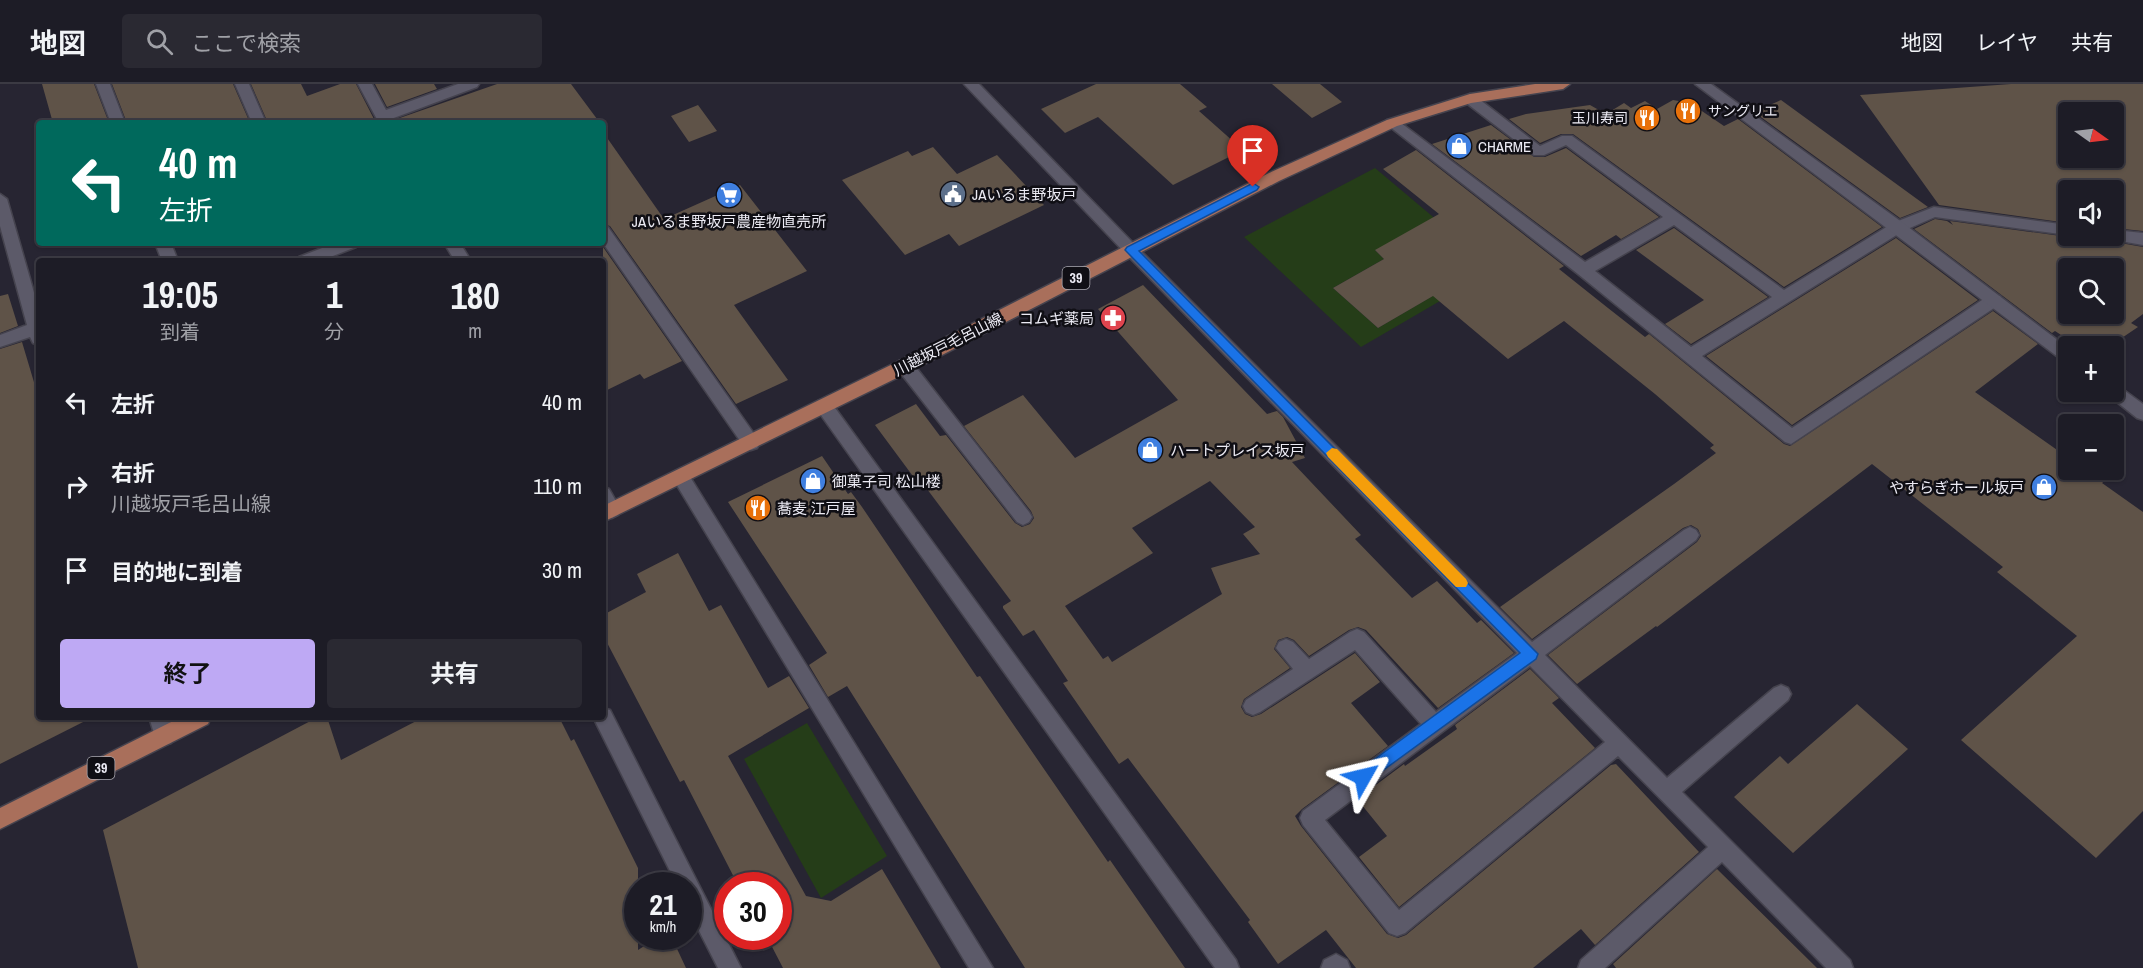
<!DOCTYPE html>
<html lang="ja">
<meta charset="utf-8">
<style>
body{margin:0;font-family:"Archivo Narrow","Noto Sans JP",sans-serif;background:#2a2932;color:#f1f3f6;height:100vh;display:flex;flex-direction:column;font-size:22px;white-space:nowrap}
*{box-sizing:border-box;margin:0}
p{font-size:20px;color:#a0a1a7}
.icon{flex:none;width:33px;height:33px;fill:none;stroke:currentColor;stroke-width:2;stroke-linecap:round;stroke-linejoin:round}
.map{position:relative;flex:1;overflow:hidden}
.details{position:absolute;left:36px;top:174px;width:570px;height:462px;display:flex;flex-direction:column;background:#1d1c26;border-radius:6px;box-shadow:0 2px 4px #0004,0 0 0 2px #3b3a43}
.details>*{flex:none}
.guide{position:absolute;left:36px;top:36px;width:570px;height:126px;border-radius:6px;box-shadow:0 2px 4px #0004,0 0 0 2px #3b3a43;background:#00695c;color:#fff;overflow:hidden}
.needle{width:39px;rotate:104deg}
.fabs{position:absolute;left:2058px;top:18px;display:grid;gap:12px}
.fabs a{display:grid;place-items:center;width:66px;height:66px;border-radius:6px;background:#1d1c26;box-shadow:0 2px 4px #0004,0 0 0 2px #3b3a43;font-size:30px}
.speed{position:absolute;left:624px;top:788px;display:flex;gap:12px;font-size:30px;font-weight:700;text-align:center}
.speed>*{display:grid;place-content:center;width:78px;height:78px;border-radius:50%;background:#1d1c26;box-shadow:0 2px 4px #0004,0 0 0 2px #3b3a43;line-height:1}
.speed small{font-size:15px;font-weight:400}
.speed .limit{border:9px solid #d22;background:#fff;color:#111}
.pin{position:absolute;display:grid;place-items:center;width:51px;height:51px;color:#fff;margin:-62px -26px;border-radius:50% 50% 50% 0;rotate:-45deg;box-shadow:0 0 6px #0007}
.pin .icon{rotate:45deg}
.me{position:absolute;width:66px;margin:-33px;rotate:53deg;stroke-linejoin:round;filter:drop-shadow(0 0 4px #0008)}
.turn{display:flex;align-items:center;gap:21px;height:126px;padding:0 24px;font-size:27px}
.turn .icon{width:78px;height:78px;stroke-width:2.5}
.turn b{display:block;font-size:42px;line-height:51px}
.eta{display:flex;justify-content:space-evenly;align-items:center;height:102px;text-align:center}
.eta b{font-size:36px;font-weight:700;line-height:42px}
.cta{display:flex;gap:12px;margin-top:auto;padding:12px 24px}
.cta a{flex:1;height:69px;border-radius:6px;background:#bea9f4;color:#111;font-size:24px;font-weight:700;line-height:69px;text-align:center}
.cta a+a{background:#2a2932;color:#f1f3f6}
ul{padding:0;list-style:none}
li{display:flex;align-items:center;gap:18px;height:84px;padding:0 24px}
li div{flex:1}
li b{display:block;font-size:22px}
li em{font-style:normal}
header{display:flex;align-items:center;gap:36px;box-sizing:border-box;height:84px;padding:0 30px;background:#1d1c26;border-bottom:2px solid #3b3a43}
header strong{font-size:28px}
nav{display:flex;gap:33px;margin-inline-start:auto;font-size:21px}
.search{width:420px;height:54px;background:#2a2932;display:flex;align-items:center;gap:15px;box-sizing:border-box;padding:0 21px;border-radius:6px;color:#a0a1a7;font-size:22px}
.map>svg:first-child{display:block}
</style>
<header>
<strong>地図</strong>
<div class="search"><svg class="icon" aria-label="search" viewBox="0 0 24 24"><circle cx="10" cy="10" r="6"/><path d="M15 15l6 6"/></svg>ここで検索</div>
<nav><a>地図</a><a>レイヤ</a><a>共有</a></nav>
</header>
<div class="map">
<svg width="2143" height="884" viewBox="0 0 2143 884">
<rect width="100%" height="100%" fill="#272532"/>
<path fill="#253d18" fill-rule="evenodd" d="M1375,84l120,101 -134,78 -117,-110zM1375,166l109,16 -106,62 -45,-40 51,-29z
M807,639l80,133 -66,42 -77,-139z"/>
<path fill="#5f5348" fill-rule="evenodd" d="M42,0h52l15,39h-56z
M112,0h121l17,39h-123z
M251,0h50l6,12 33,-12h16l20,39h-108z
M375,0h59l3,5 -50,18z
M497,0h74l29,39h-205l-1,-3z
M1096,0h84l27,23 -8,4 44,39 -70,35 -75,-68 -33,16 -24,-24z
M1272,0h48l22,18 -30,16z
M2011,0h132v147l-29,-3v-38h-46v33l-129,-18 -79,-110zM2068,28h46v46h-46z
M1673,16l17,3 34,23 14,-7 144,108 -98,60 -211,-153h-12l-21,9 -31,-24 17,-5 64,-9 16,9 18,-11 7,5 14,-7 12,8z
M1781,16l147,107 -28,11 -146,-106z
M698,21l19,26 -28,11 -18,-26z
M1491,41l43,32h11l21,-9 93,69 -38,22 -5,-4 -35,21 -149,-112z
M603,48l61,87 76,-34 67,86 -73,34 54,75 -52,24 -126,-178 -7,-2z
M933,63l24,27 40,-19 47,50 -85,41 -10,-12 -44,21 -63,-75 66,-29 4,5z
M1416,66l148,116 -5,3 49,39 37,29 4,-3 135,110 6,2 203,-135 45,33 -63,48 85,60 8,-6v24h46v-12l10,7 -22,18 41,29v299l-47,47 -135,-118 116,-104 -80,-64 6,-5 -131,-103 -215,163 -1,-1 -79,58 -29,-29 149,-113 4,-6 -3,-7 -7,-4 -8,3 -151,111 -32,-32 174,-123 42,-31 -6,-5 4,-3 -59,-51 -91,-73 -56,38 -75,-63 -55,32 -45,-40 51,-29 -9,-9 64,-36 -56,-45z
M1935,135l12,2 6,4 -3,-4 118,16 37,-1 4,5 34,6v67l-12,9 7,4 -28,19h-32l-23,-15 -3,2 -138,-104zM2068,184h46v46h-46z
M1674,144l94,69 -77,47 -26,-20 39,-24 -68,-50z
M1896,154l82,62 -186,125 -86,-69z
M603,163l79,114 -38,18 -4,-5 -37,18z
M1143,201l124,129 10,-3 6,6 22,41 -13,4 69,73 -6,4 57,59 25,-17 40,42 4,-3 33,33 -76,55 -72,-78 -8,-3 -9,3 -40,26 -15,-16 -7,-3 -9,3 -4,9 16,19 -46,31 -3,8 4,7 7,3 9,-3 94,-61 25,29 -29,21 37,43 -86,63 -7,7 6,10 86,108 11,4 8,-3 205,-170 5,-1 83,88 -104,93 -14,-16 -48,39h-177l-30,-38 -48,34 -30,-42 2,-2 -122,-162 -9,6 -56,-81 5,-2 -34,-51 -11,6 -20,-28v-2l8,-5 -90,-120 -3,2 -43,-58 41,-21 24,32 6,-1 69,88 7,4 8,-3 4,-6 -3,-7 -67,-85 59,-31 52,63 103,-58 -80,-91zM1210,397l45,46 -12,7 17,20 -49,14 11,26 -110,68 -4,-6 -5,3 -38,-53 88,-53 -21,-25z
M8,210l10,32 -18,7v-37z
M22,258l17,57v318h54l-93,47v-415z
M822,372l26,38 3,-2 11,15 115,170 3,-1 128,186 2,-2 75,108h-160l-178,-282 -19,11 -19,-32 18,-12 -99,-151z
M678,469l31,58 12,-6 47,83 21,-12 20,32 -81,48 78,140 25,5 51,-32 59,99h-158l-14,-27 9,-5v-51h-40l-54,-105 -4,2 -77,-147v-20l43,-23 -9,-18z
M1530,585l29,29 -7,5 43,45 -196,159 -40,-50 28,-21 -30,-37 47,-35 1,2 52,-37 -2,-4z
M1857,620l51,45 -115,104 -59,-56 46,-41 8,8z
M318,633h9l14,43 83,-43h135l12,24 3,-2 64,129v82l22,-14h11l15,32h-548l-35,-138z
M1717,785l100,99h-201l-3,-4z"/>
<g fill="none" stroke-linecap="round" stroke-linejoin="round">
<g stroke="#45434e" stroke-width="3">
<path id="minor" d="M96,0h14l15,39h-14z
M235,0h14l17,39h-14z
M358,0h14l14,26 72,-26h21l-2,3 -86,32 2,4h-14z
M964,0h15l157,162 396,396 152,-112 6,-3 6,3 3,5 -3,5 -151,115 122,123 107,-90 7,-3 7,3 3,6 -3,6 -106,92 168,168 3,8h-27l-104,-106 -117,106h-27l3,-8 127,-113 -90,-91 -213,177 -8,3 -8,-3 -86,-108 -3,-7 3,-7 118,-87 -66,-74 -95,62 -7,3 -7,-3 -3,-6 3,-6 47,-31 -17,-21 3,-6 7,-3 7,3 16,17 41,-27 7,-3 7,3 72,80 81,-59 -391,-399zM1530,582l75,76 -206,168 -74,-90z
M1470,10l5,2 65,50 22,-10h10l212,154 109,-67 41,-16 134,18v10l-133,-18 -32,14 -201,125 90,72 196,-132h12l2,4 -2,4 -209,140 -6,-2 -207,-168 -193,-151 2,-3h10l188,142 78,-45 -97,-72 -22,10h-10l-69,-53 -2,-3zM1674,141l98,72 -81,50 -96,-76z
M0,110l7,5 32,111v35l-6,-2 -3,-6 -30,10v-12l27,-10 -27,-99z
M603,142l5,1 149,211 3,5 -3,5 -6,2 -6,-2 -142,-205z
M2114,146l29,3v12l-34,-6 -2,-3h7z
M155,159h16l7,18h-16z
M335,159h24l-3,4 -36,14h-24l3,-4z
M444,159h16l11,18h-16z
M905,276l6,1 118,151 3,5 -3,5 -6,3 -6,-3 -118,-151 -2,-5 2,-5z
M824,315l6,2 406,559 3,8h-24l-397,-557 -2,-5 2,-5z
M681,386l6,2 306,496h-24l-294,-486 -3,-5 3,-5z
M603,403l6,2 12,21 -3,5 -6,3 -6,-3 -3,-5z
M603,624l7,2 131,258h-23l-30,-59v-24h-11l-84,-168h10z
M149,633h20l5,19 -3,7 -7,2 -7,-2z
M1336,870l11,6 3,8h-29l3,-8z"/>
</g>
<g stroke="#45434e" stroke-width="3">
<path id="tertiary" d="M1695,0h16l192,139 165,125v14l-6,-2z
M2114,299l29,21v16l-6,-2 -29,-23 -2,-3h8z"/>
</g>
<g stroke="#45434e" stroke-width="3">
<path id="primary" d="M1535,0h35l-7,5 -92,14 -74,23 -118,55 -368,190 -308,151v-16l296,-145 370,-188 118,-53 83,-26z
M181,633h30l-3,7 -208,105v-21z"/>
</g>
<use href="#minor" fill="#5c5a69" fill-rule="evenodd"/>
<use href="#tertiary" fill="#5c5a69" fill-rule="evenodd"/>
<use href="#primary" fill="#a96f5b" fill-rule="evenodd"/>
</g>
<path fill="#1a73e8" stroke="#114b97" stroke-width="1.5" d="M1253,99l6,4 -2,3 -118,61 399,403 -2,5 -173,126 -6,-2 -2,-6 2,-5 163,-119 -395,-403 2,-3z"/>
<path fill="#f59e0b" d="M1332,364l5,1 129,130 2,4 -2,4h-10l-128,-130 -2,-4z"/>
<defs>
<g id="restaurant-disc" transform="scale(1.35)"><circle r="9.5" fill="#e8710a" stroke="#100f15"/><path d="M-5-6h1v4h1v-4h1v4h1v-4h1v5L-1.5 .5V6h-2V.5L-5-1ZM5-6V6H3V1.5H1.5Q1.5-4 5-6Z" fill="#fff"/></g>
<g id="shop-disc" transform="scale(1.35)"><circle r="9.5" fill="#3f7fe0" stroke="#100f15"/><path d="M-5-2.5h2.3a2.7 3.5 0 0 1 5.4 0H5L5.5 6h-11ZM-1.5-2.5h3a1.5 2.3 0 0 0-3 0Z" fill="#fff"/></g>
<g id="civic-disc" transform="scale(1.35)"><circle r="9.5" fill="#5c6f8a" stroke="#100f15"/><path d="M-.6-6.5H3V-4.5H.6V-3L4-1V1h2V6H-6V1h2V-1L-.6-3ZM-1.2 2.5V6h2.4V2.5Z" fill="#fff"/></g>
<g id="supermarket-disc" transform="scale(1.35)"><circle r="9.5" fill="#3f7fe0" stroke="#100f15"/><path d="M-6-5.5h2.5l.6 2H6L4.5 2H-2.5L-4.4-4H-6ZM-1.5 3.2a1.3 1.3 0 1 0 .1 0ZM3 3.2a1.3 1.3 0 1 0 .1 0Z" fill="#fff"/></g>
<g id="pharmacy-disc" transform="scale(1.35)"><circle r="9.5" fill="#e0444e" stroke="#100f15"/><path d="M-2-6h4v4h4v4h-4v4h-4v-4h-4v-4h4Z" fill="#fff"/></g>
</defs>
<g fill-rule="evenodd">
<use href="#restaurant-disc" x="1688" y="27"/>
<use href="#restaurant-disc" x="1647" y="34"/>
<use href="#shop-disc" x="1459" y="62"/>
<use href="#civic-disc" x="953" y="110"/>
<use href="#supermarket-disc" x="729" y="111"/>
<use href="#pharmacy-disc" x="1113" y="234"/>
<use href="#shop-disc" x="1150" y="366"/>
<use href="#shop-disc" x="813" y="397"/>
<use href="#shop-disc" x="2044" y="403"/>
<use href="#restaurant-disc" x="758" y="424"/>
</g>
<g text-anchor="middle" dominant-baseline="central" stroke-width="5" stroke-linejoin="round" paint-order="stroke">
<g font-size="14" fill="#ecebf4" stroke="#100f15" text-anchor="start">
<text x="1708" y="27">サングリエ</text>
<text x="1628" y="34" text-anchor="end">玉川寿司</text>
</g>
<g fill="#100f15" stroke="#aaa9b1" stroke-width="1.5">
<rect x="1062.5" y="183" width="27" height="22" rx="4.5"/>
<rect x="87.5" y="673" width="27" height="22" rx="4.5"/>
</g>
<g font-size="14" font-weight="bold" fill="#ecebf4">
<text x="1076" y="194">39</text>
<text x="101" y="684">39</text>
</g>
<g font-size="15" fill="#ecebf4" stroke="#100f15" text-anchor="start">
<text x="1478" y="62">CHARME</text>
<text x="972" y="110">JAいるま野坂戸</text>
<text x="729" y="137" text-anchor="middle">JAいるま野坂戸農産物直売所</text>
<text x="1094" y="234" text-anchor="end">コムギ薬局</text>
<text x="1170" y="366">ハートプレイス坂戸</text>
<text x="832" y="397">御菓子司 松山楼</text>
<text x="2024" y="403" text-anchor="end">やすらぎホール坂戸</text>
<text x="777" y="424">蕎麦 江戸屋</text>
</g>
<g font-size="15" fill="#ecebf4" stroke="#100f15">
<text transform="translate(948 260) rotate(-27)">川越坂戸毛呂山線</text>
</g>
</g>
</svg>
<div class="fabs">
<a><svg class="needle" viewBox="-14 -14 28 28"><path d="M0-13l5 13h-10z" fill="#e53935"/><path d="M0 13l5-13h-10z" fill="#a0a1a7"/></svg></a>
<a><svg class="icon" aria-label="sound" viewBox="0 0 24 24"><path d="M4 9h4l5-4v14l-5-4H4zM17 9q2 3 0 6"/></svg></a>
<a><svg class="icon" aria-label="search" viewBox="0 0 24 24"><circle cx="10" cy="10" r="6"/><path d="M15 15l6 6"/></svg></a>
<a>+</a>
<a>−</a>
</div>
<div class="speed"><div>21<small>km/h</small></div><div class="limit">30</div></div>
<div class="pin" style="left:1253px;top:103px;background:#d93025"><svg class="icon" aria-label="arrive" viewBox="0 0 24 24"><path d="M6 21V4h12l-3 4 3 4H6"/></svg></div>
<svg class="me" style="left:1363px;top:693px" viewBox="-20 -20 40 40"><path d="M0-17L14 15 0 8-14 15z" fill="#1a73e8" stroke="#fff" stroke-width="4"/></svg>
<div class="guide">
<div class="turn"><svg class="icon" aria-label="left" viewBox="0 0 24 24"><path d="M17 20v-9H6M10 6l-5 5 5 5"/></svg><div><b>40 m</b>左折</div></div>
</div>
<section class="details">
<div class="eta">
<div><b>19:05</b><p>到着</p></div>
<div><b>1</b><p>分</p></div>
<div><b>180</b><p>m</p></div>
</div>
<ul>
<li><svg class="icon" aria-label="left" viewBox="0 0 24 24"><path d="M17 20v-9H6M10 6l-5 5 5 5"/></svg><div><b>左折</b></div><em>40 m</em></li>
<li><svg class="icon" aria-label="right" viewBox="0 0 24 24"><path d="M7 20v-9h11M14 6l5 5-5 5"/></svg><div><b>右折</b><p>川越坂戸毛呂山線</p></div><em>110 m</em></li>
<li><svg class="icon" aria-label="arrive" viewBox="0 0 24 24"><path d="M6 21V4h12l-3 4 3 4H6"/></svg><div><b>目的地に到着</b></div><em>30 m</em></li>
</ul>
<div class="cta"><a>終了</a><a>共有</a></div>
</section>
</div>
